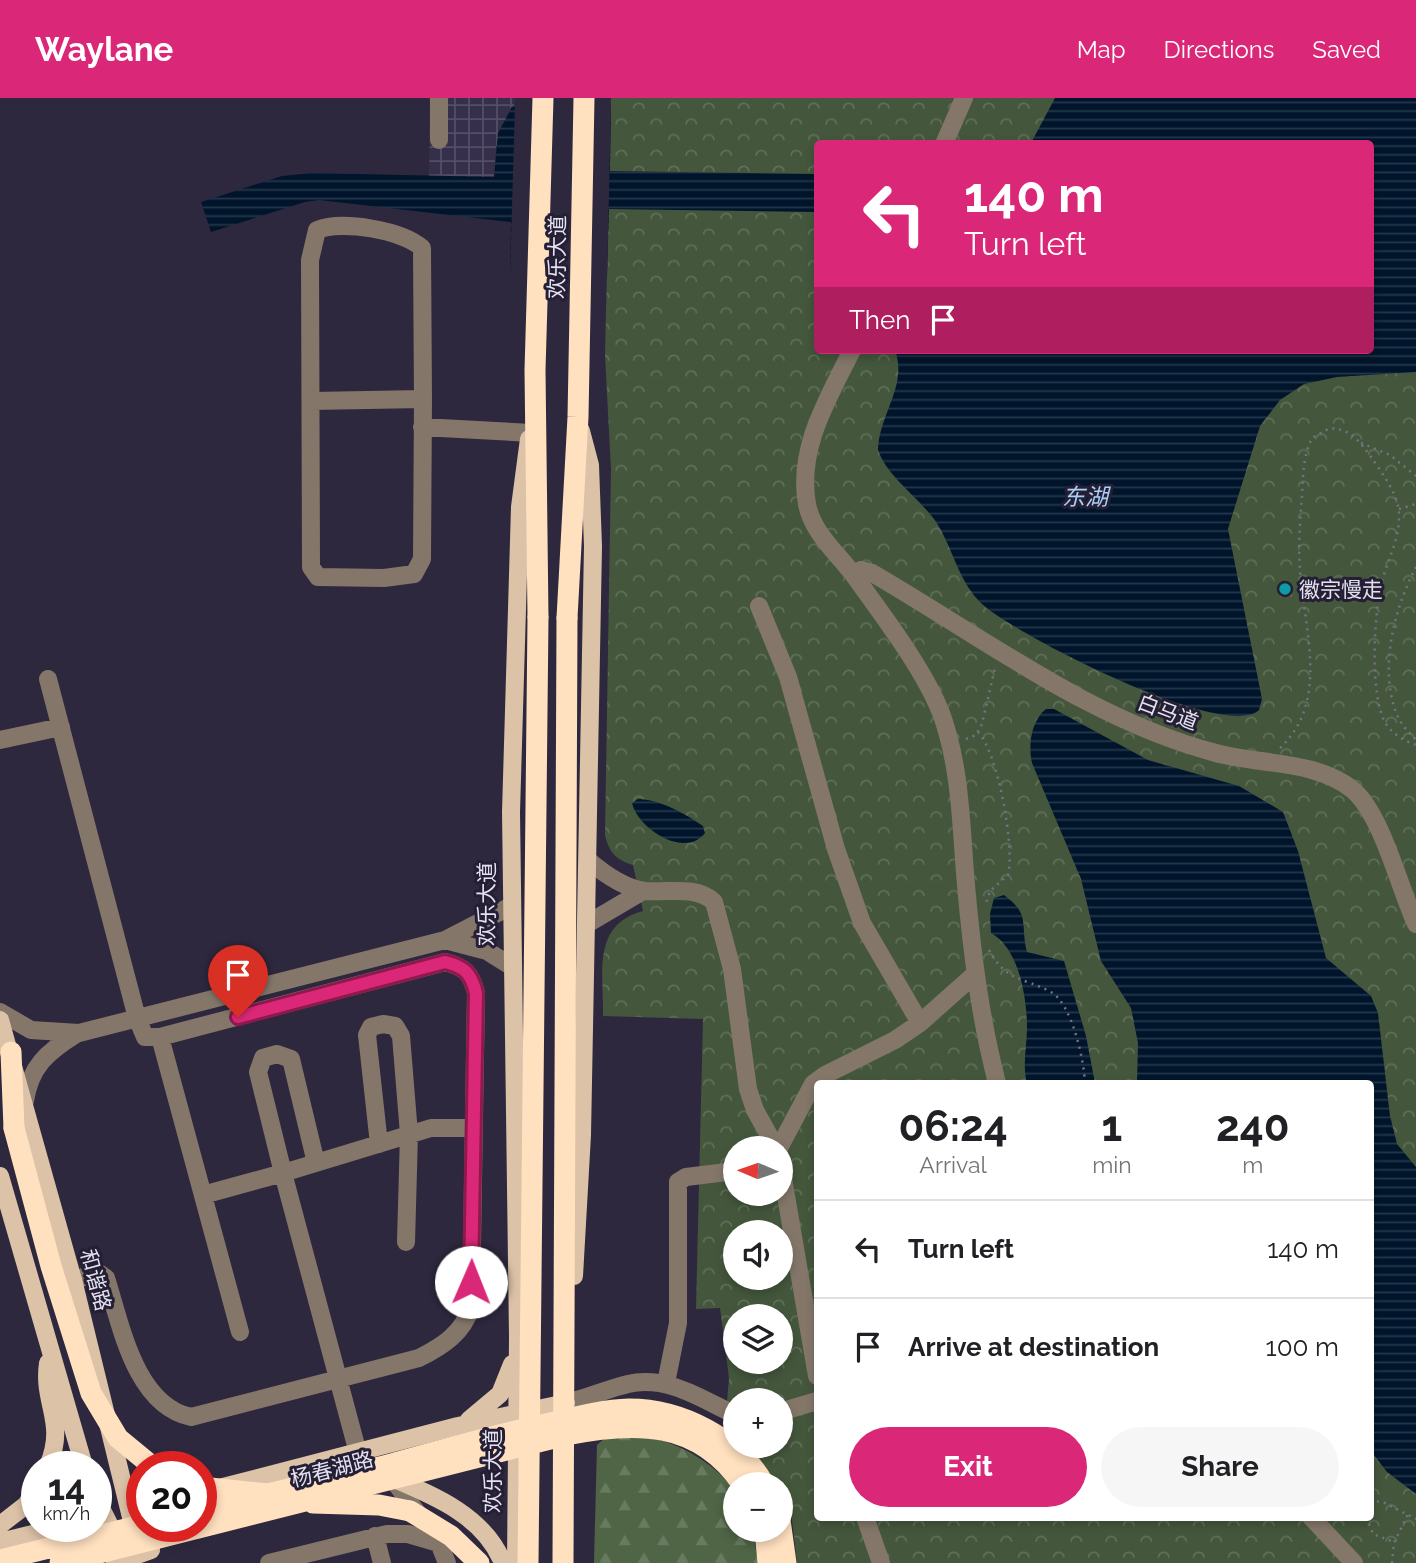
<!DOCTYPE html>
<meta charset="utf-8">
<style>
body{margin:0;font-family:Raleway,"Noto Sans SC",sans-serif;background:#f6f6f6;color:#202124;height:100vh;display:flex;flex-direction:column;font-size:26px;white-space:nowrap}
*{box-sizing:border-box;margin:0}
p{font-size:23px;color:#757577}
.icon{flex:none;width:38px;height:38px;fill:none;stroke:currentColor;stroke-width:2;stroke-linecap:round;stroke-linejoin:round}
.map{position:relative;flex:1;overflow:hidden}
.sheet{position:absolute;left:814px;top:982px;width:560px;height:441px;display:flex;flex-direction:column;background:#fff;border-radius:7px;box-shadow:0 4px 10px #0003}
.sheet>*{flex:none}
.hud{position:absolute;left:814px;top:42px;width:560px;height:214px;border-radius:7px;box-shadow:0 4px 10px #0003;background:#db2777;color:#fff;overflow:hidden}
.needle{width:46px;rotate:272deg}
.buttons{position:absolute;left:723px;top:1038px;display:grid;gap:14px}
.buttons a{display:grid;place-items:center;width:70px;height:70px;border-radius:50%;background:#fff;box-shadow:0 4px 10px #0003;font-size:35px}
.speed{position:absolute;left:21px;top:1353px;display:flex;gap:14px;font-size:35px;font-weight:700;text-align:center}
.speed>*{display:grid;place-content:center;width:91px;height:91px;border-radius:50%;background:#fff;box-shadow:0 4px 10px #0003;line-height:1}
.speed small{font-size:18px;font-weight:400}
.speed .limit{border:10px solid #d22;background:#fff;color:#111}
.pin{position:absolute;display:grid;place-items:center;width:60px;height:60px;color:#fff;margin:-72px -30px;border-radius:50% 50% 50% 0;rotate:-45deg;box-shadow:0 0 7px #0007}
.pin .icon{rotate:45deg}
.me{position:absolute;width:77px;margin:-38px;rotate:1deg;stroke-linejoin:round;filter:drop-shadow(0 0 5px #0008)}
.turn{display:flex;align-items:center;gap:24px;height:147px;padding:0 35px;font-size:32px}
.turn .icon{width:91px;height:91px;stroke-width:2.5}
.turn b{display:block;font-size:49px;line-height:60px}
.then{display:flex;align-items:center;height:66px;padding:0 35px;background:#0003;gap:14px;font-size:26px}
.eta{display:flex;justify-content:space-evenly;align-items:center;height:119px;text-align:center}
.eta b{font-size:42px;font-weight:700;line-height:49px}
.action{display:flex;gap:14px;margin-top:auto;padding:14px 35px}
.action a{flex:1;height:80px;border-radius:42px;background:#db2777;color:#fff;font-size:28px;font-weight:700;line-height:80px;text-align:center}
.action a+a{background:#f6f6f6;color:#202124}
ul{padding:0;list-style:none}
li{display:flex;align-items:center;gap:21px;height:98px;padding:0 35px;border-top:2px solid #e0e0e0}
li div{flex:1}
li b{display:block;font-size:26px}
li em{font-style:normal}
header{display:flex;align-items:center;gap:42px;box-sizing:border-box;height:98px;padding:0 35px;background:#db2777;color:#fff}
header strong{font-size:33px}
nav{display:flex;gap:38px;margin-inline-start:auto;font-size:24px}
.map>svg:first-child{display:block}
</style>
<header>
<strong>Waylane</strong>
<nav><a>Map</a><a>Directions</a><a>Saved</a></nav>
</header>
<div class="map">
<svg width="1416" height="1465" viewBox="0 0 1416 1465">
<defs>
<pattern id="industrial-grid" width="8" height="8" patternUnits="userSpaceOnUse" patternTransform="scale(1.75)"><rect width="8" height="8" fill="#362f4b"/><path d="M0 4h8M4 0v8" fill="none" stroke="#534d65"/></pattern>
<pattern id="forest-firs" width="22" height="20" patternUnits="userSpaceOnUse" patternTransform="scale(1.75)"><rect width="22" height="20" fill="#4f6546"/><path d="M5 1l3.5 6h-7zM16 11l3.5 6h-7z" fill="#687b61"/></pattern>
<pattern id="park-crowns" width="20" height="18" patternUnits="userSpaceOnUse" patternTransform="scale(1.75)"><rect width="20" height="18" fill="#44573c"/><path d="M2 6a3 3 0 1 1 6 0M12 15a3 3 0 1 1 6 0" fill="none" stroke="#5f6f58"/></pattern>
<pattern id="water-rules" width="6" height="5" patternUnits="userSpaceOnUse" patternTransform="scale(1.75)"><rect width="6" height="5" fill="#00152b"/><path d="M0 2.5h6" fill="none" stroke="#25374a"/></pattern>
</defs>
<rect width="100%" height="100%" fill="#2e283e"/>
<path fill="url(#industrial-grid)" d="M430,0h85l-1,9h-3l-15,40 -2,31 -65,-1z"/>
<path fill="url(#forest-firs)" d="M648,1338c37,11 62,24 87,54v40h18l5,33h-164l3,-118 9,-8z"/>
<path fill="url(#park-crowns)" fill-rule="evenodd" d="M611,0h805v1465h-619l-5,-43 -11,-26 -1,-10h-6l-27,-38h33v-46h-45v35l-10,-9 4,-48 -9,-70 -24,1 7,-290 -100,-3c1,-43 -12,-91 40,-105l-10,-46c-17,-5 -24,-13 -28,-30l6,-366 -6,-114zM817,46h553v206h-553zM817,985h553v434h-553zM735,1050h45v46h-45zM735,1134h45v46h-45zM735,1218h45v46h-45z"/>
<path fill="url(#water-rules)" d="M1055,0h361v274l-79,5 -33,7 -24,16 -20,26 -32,103 34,170 -3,11c-35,32 -243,-75 -277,-106 -23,-22 -28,-52 -44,-79 -16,-26 -50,-46 -60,-75 1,-36 30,-64 17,-100h475v-206l-339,-1z
M512,9l99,3 -1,61 207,3v38l-208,-3 -2,66 -97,-2 1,-51 -192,-22 -14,2 -94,30 -10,-30 81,-26 30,-3 182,4 4,-44z
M1046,611h8l94,51 91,26 44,26 15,39 28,107 45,38 7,17 12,103 7,28 19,23v327l-29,-22 -17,-22v-367h-233l1,-40 -7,-35 -30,-47 -20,-82 -49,-116c-4,-18 -1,-42 14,-54z
M638,701c21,0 48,15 65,27l2,7c-20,26 -67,-4 -73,-30z
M1004,797c27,20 16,29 23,57l37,9 22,75 9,47h-68c-5,-18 0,-37 0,-55 0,-30 -8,-80 -36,-95l-1,-19 4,-16z"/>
<path fill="#2e283e" d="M515,5l96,3 -4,173 -97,-3z"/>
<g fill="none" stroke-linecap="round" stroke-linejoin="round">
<path stroke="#767184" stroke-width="2.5" stroke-dasharray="2 5" stroke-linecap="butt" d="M1361,345l29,12 26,21
M1399,411l17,-5
M1416,469c-22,42 -39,106 -17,152 4,8 11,14 17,21
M978,634c20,21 37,115 30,143l-18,16 -5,15
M966,641l10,-4 6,-11 13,-56
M1280,650c50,-47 24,-118 20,-178 -2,-25 0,-50 2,-74 1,-20 1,-40 10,-58l18,-10c21,1 30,14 41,29 11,16 28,38 28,57 1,24 -11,45 -17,67 -8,32 -13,115 4,143 7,10 18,17 30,21
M989,852c17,32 34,27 62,42 21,12 33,68 34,91
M1370,1402l15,3 31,16
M1367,1419l6,17 21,8
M1392,1465l2,-20 14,-29"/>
<path stroke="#84776a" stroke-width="18" d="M439,0v42
M944,46l20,-46
M852,252c-24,49 -55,98 -45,154 5,28 30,49 46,70 28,39 71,95 88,139 20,54 20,115 25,172 6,68 14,132 31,198
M311,303l112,-2 -1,160 -8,15 -30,4 -66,-1 -7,-10 -1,-307 7,-30c25,-10 85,0 105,18l1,151
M422,329l109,6
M853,476l8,-4 11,3c111,64 218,147 344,180 43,12 101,7 137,37 29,25 46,97 63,134
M759,508l29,71 48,172 26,74 58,100
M48,581l89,339 8,19h15l285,-75c20,5 26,11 31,31l-5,314c-8,26 -28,39 -52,51l-228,59c-56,-12 -70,-92 -85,-139l-7,-5 -26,7
M0,642l61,-13
M588,762c15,13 36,28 57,31 23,2 51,-6 69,11l18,67 16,120 7,21 21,38
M587,826l56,-33
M445,842l42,11 24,15
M0,914l31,18 48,3 366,-93 66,-34
M160,939l80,295
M25,1003c5,-34 22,-49 51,-67
M379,1046l-12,-109 4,-8 12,-3 12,2 6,10 8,98 -3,108
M779,1050l34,-64 12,-9 70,-35 25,-17 54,-48
M780,1063l37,215
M316,1065l-25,-104 -14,-5 -14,4 -5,14 25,101 148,-45h43
M203,1097l80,-22 75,280
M666,1285l12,-60v-141l8,-5 49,-6
M566,1305c22,-5 41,-14 62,-19 39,-9 74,15 107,31
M780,1314l37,-11
M392,1380l47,65 8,20
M865,1419l16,46
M1311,1419l43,46
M375,1438l7,27
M269,1465l118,-29h21l31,9"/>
<path stroke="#dcc2a7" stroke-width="18" d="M0,922l73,260 67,274
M0,1078l84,290
M574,1178l8,-141 11,-589 -3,-81 -9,-34
M469,1322l31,-26 12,-30
M48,1368c19,-44 -6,-62 0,-103
M392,1380c43,18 92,38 111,85
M223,1389l235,-61 108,-23
M96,1400l22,44
M0,1427l26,-20 11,-17
M0,1444l65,-16
M115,1465l36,-13
M516,1465l2,-226 -7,-525 9,-305 9,-68"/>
<path stroke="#ffe0bf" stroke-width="21" d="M538,519l-3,-247 8,-272
M567,520l11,-201 6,-319
M11,954l3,76
M313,1405l66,2 31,6
M201,1412l187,-45
M780,1422l6,43
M765,1432l3,33"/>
<path stroke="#ffe0bf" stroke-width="21" d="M14,1030l37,138 40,127 27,45 34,28
M388,1367c54,-15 107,-30 162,-42 26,-6 52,-13 79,-14 52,0 109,29 135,75
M201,1389l67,7
M410,1413l41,25 28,27
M0,1462l142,-35
M60,1465l506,-128c69,-14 132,-15 176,49
M528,1465l10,-946
M563,1465l4,-945"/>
</g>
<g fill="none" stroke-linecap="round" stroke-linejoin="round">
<g stroke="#8e194d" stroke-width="18">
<path id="route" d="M238,919l207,-55c20,5 26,11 31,31l-5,289"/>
</g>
<use href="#route" stroke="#db2777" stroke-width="12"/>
</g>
<circle fill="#0f9aa8" stroke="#241f34" stroke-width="2.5" cx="1285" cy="491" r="7"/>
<g text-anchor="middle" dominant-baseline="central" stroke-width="6" stroke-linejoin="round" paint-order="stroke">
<g font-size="21" fill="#e4e1f0" stroke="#241f34">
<text transform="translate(557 159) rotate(-89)">欢乐大道</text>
<text transform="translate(1168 614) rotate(21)">白马道</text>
<text transform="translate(486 806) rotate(-90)">欢乐大道</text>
<text transform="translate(96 1182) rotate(75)">和谐路</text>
<text transform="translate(332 1371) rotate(-15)">杨春湖路</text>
<text transform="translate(492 1373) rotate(-90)">欢乐大道</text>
</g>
<g font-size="21" fill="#e4e1f0" stroke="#241f34" text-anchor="start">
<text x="1299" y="491">徽宗慢走</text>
</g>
<g font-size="23" font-style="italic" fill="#aad0f7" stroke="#241f34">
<text x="1085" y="398">东湖</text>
</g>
</g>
</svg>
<div class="buttons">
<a><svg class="needle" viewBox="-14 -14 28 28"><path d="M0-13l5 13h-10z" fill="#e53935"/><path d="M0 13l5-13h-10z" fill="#757577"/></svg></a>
<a><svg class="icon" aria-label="sound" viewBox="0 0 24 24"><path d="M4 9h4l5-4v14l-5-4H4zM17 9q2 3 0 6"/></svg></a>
<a><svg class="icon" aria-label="layers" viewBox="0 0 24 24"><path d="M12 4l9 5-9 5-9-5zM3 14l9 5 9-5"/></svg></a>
<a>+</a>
<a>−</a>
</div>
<div class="speed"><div>14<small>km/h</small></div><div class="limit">20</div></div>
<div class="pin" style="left:238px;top:919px;background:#d93025"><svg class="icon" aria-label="arrive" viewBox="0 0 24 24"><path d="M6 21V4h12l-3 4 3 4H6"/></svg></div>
<svg class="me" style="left:471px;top:1184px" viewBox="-20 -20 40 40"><circle r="19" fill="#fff"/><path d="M0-13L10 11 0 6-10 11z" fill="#db2777"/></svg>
<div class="hud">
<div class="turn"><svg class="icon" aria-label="left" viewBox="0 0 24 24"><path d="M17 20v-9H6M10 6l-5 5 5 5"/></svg><div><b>140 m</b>Turn left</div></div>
<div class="then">Then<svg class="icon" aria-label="arrive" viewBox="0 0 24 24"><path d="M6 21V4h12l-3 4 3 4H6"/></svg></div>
</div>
<section class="sheet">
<div class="eta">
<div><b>06:24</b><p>Arrival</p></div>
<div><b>1</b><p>min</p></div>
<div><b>240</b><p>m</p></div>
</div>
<ul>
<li><svg class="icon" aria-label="left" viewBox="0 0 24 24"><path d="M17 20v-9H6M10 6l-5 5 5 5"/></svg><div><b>Turn left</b></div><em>140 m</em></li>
<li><svg class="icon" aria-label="arrive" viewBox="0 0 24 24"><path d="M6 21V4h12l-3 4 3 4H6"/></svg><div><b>Arrive at destination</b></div><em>100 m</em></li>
</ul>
<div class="action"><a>Exit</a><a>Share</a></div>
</section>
</div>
